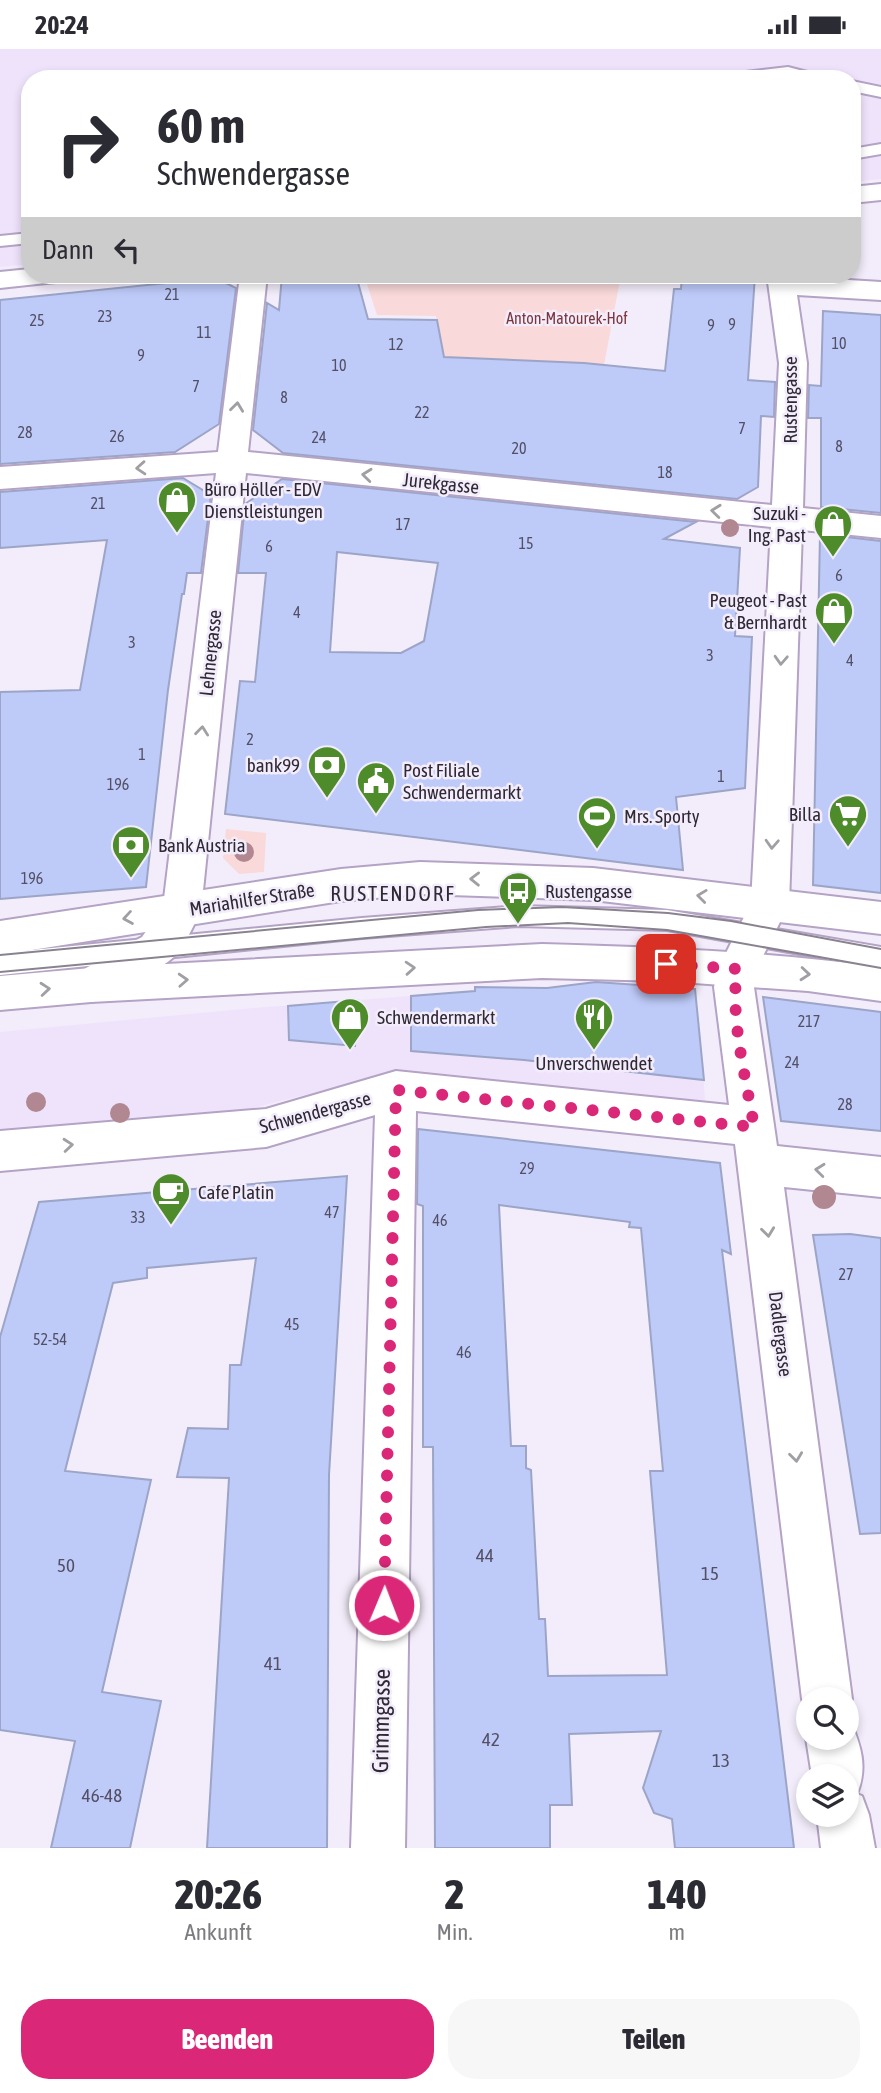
<!DOCTYPE html>
<html lang="de">
<meta charset="utf-8">
<style>
body{margin:0;font-family:"Asap Condensed",sans-serif;background:#f7f7f7;color:#2b2b33;height:100vh;display:flex;flex-direction:column;font-size:26px;white-space:nowrap}
*{box-sizing:border-box;margin:0}
p{font-size:23px;color:#7c7c81}
.icon{flex:none;width:38px;height:38px;fill:none;stroke:currentColor;stroke-width:2;stroke-linecap:round;stroke-linejoin:round}
.map{position:relative;height:1799px;overflow:hidden}
.side{display:flex;flex-direction:column;background:#fff;flex:1}
.side>*{flex:none}
.guide{position:absolute;left:21px;top:21px;width:840px;height:214px;border-radius:28px;box-shadow:0 4px 10px #0003;background:#fff;color:#2b2b33;overflow:hidden}
.buttons{position:absolute;left:796px;top:1638px;display:grid;gap:14px}
.buttons a{display:grid;place-items:center;width:63px;height:63px;border-radius:50%;background:#fff;box-shadow:0 4px 10px #0003;font-size:35px}
.pin{position:absolute;display:grid;place-items:center;width:60px;height:60px;color:#fff;margin:-30px;border-radius:14px;box-shadow:0 4px 10px #0006}
.me{position:absolute;width:77px;margin:-38px;rotate:1deg;stroke-linejoin:round;filter:drop-shadow(0 0 5px #0008)}
.turn{display:flex;align-items:center;gap:24px;height:147px;padding:0 21px;font-size:32px}
.turn .icon{width:91px;height:91px;stroke-width:2.5}
.turn b{display:block;font-size:49px;line-height:60px}
.then{display:flex;align-items:center;height:66px;padding:0 21px;background:#0003;gap:14px;font-size:26px}
.eta{display:flex;justify-content:space-evenly;align-items:center;height:119px;text-align:center}
.eta b{font-size:42px;font-weight:800;line-height:49px}
.cta{display:flex;gap:14px;margin-top:auto;padding:14px 21px}
.cta a{flex:1;height:80px;border-radius:28px;background:#db2777;color:#fff;font-size:28px;font-weight:800;line-height:80px;text-align:center}
.cta a+a{background:#f7f7f7;color:#2b2b33}
.status{display:flex;justify-content:space-between;align-items:center;height:49px;padding:0 35px;background:#fff;direction:ltr}
.status svg{height:19px;fill:currentColor}
.map>svg:first-child{display:block}
</style>
<div class="status"><b>20:24</b><svg viewBox="0 0 49 12"><path d="M0 12V9h3v3zM5 12V6h3v6zM10 12V3h3v9zM15 12V0h3v12zM26 1h20v11H26zM47 4h2v5h-2z"/></svg></div>
<div class="map">
<svg width="881" height="1799" viewBox="0 0 881 1799">
<rect width="100%" height="100%" fill="#f3edfb"/>
<path fill="#efe3fc" d="M0,0h881v130l-29,3v-103h-822v185l-30,3z
M596,933l107,88 2,31 -317,-27 -159,40 -120,14 -109,2v-98l253,-24 221,-17 1,-4h75z"/>
<path fill="#f9d9da" d="M364,226h257l-17,90 -160,-7 -8,-42 -59,-1z
M226,780l40,4 -2,39 -25,2 -16,-16z"/>
<path fill="#becaf8" stroke="#9ca5c7" stroke-width="2" fill-rule="evenodd" d="M282,226h74l12,44 69,1 7,37 140,6 81,8 9,-82h7l1,-14h73l-7,105 27,2 -1,35 -13,-1 -3,71 -21,12 -454,-46 -30,-23 14,-127 12,7z
M216,229l20,10 -17,136 -44,28 -175,12v-164z
M823,262l58,4v198l-60,-6v-89h-13l1,-33 12,1z
M183,429l28,17 -10,78h-14l-3,21h-2l-14,96 -22,197 -146,12v-207l80,-2 27,-150 -107,8v-56z
M282,430l414,43 -32,17 76,9 -5,88 17,1 -7,151 -69,9 7,73 -458,-56 15,-133 15,1 11,-109h-28l7,-69zM337,503l101,11 -14,78 -23,12 -71,-1z
M820,485l61,7v352l-68,-8z
M596,933l99,7 9,91 -180,-20 -113,-9v-55l64,-5v-4l72,1z
M763,948l118,15v119l-100,-10z
M358,951l-3,46 -66,-6 -1,-34z
M418,1080l302,34 11,91 -9,-4 72,598h-119l-3,-29 -18,-6 -11,-25 18,-57 -92,3 3,71h-22v43h-115l-2,-401h-10v-241l-6,-2zM499,1156l131,17 -1,5 12,1 22,243h-13l17,204 -119,1 -3,-57h-6l-8,-149 -5,-2v-22h-15z
M347,1127l-18,299 -2,373h-120l22,-370 -52,-1 11,-49 40,1 2,-64h11l15,-107 -109,10v10l-34,5 -48,188 86,9 -49,212 59,9 -31,147h-79l24,-107 -75,-11v-393l39,-135z
M850,1185l31,4v295l-21,1 -47,-299z"/>
<g fill="none" stroke-linecap="round" stroke-linejoin="round">
<g stroke="#b4a3c4" stroke-width="4">
<path id="lane" d="M788,18l35,9 2,3 -37,-2 -66,2 7,-5z
M852,32l29,6v10l-29,-6z
M881,95v10l-29,5v-10z
M30,184v10l-30,3v-10z
M519,857l148,4 214,37v22l-214,-39 -148,-4 -157,12 -362,37v-22l362,-35z"/>
</g>
<g stroke="#b4a3c4" stroke-width="4">
<path id="street" d="M240,226h27l-19,177 524,53 7,-142 -12,-88 114,7v18l-84,-5 10,68 -4,145 78,8v22l-79,-8 -13,374 -33,66 -2,17 23,159 104,11v40l-97,-10 68,512 -5,13v-13h-39v17l-6,-17 -67,-555 -319,-33 -11,737h-54l24,-733 -109,32 -266,24v-40l266,-22 130,-38 333,34 -15,-118 4,-18 33,-66 20,-376 -525,-54 -45,437c-8,16 -17,40 -32,51 -20,15 -54,33 -78,41l-14,-5 -6,-12 6,-12 65,-36 21,-30 53,-434 -216,16v-22l218,-15z
M847,1669l3,2c11,26 18,47 7,74l5,2 7,19 6,33h-54l-4,-33h30v-39h-35l-6,-38 2,-6v6h39z"/>
</g>
<g stroke="#b4a3c4" stroke-width="4">
<path id="secondary" d="M881,135v16l-29,3v-16z
M30,220v6h39l-4,6 -65,7v-16z
M420,813l173,6 288,34v32l-288,-34 -173,-6 -79,7 -341,54v-34l341,-52z
M542,895c114,3 226,8 339,23v34l-73,-10 -142,-10 -124,-3 -451,24 -91,8v-34l91,-8z"/>
</g>
<use href="#lane" fill="#fff" fill-rule="evenodd"/>
<use href="#street" fill="#fff" fill-rule="evenodd"/>
<use href="#secondary" fill="#fff" fill-rule="evenodd"/>
<path stroke="#898390" stroke-width="2" d="M0,906l478,-45 84,-3 106,6 63,8 150,28
M0,923l486,-45 82,-4 99,7 214,38"/>
</g>
<g fill="#b18892">
<circle cx="730" cy="479" r="9"/>
<circle cx="244" cy="803" r="10"/>
<circle cx="36" cy="1053" r="10"/>
<circle cx="120" cy="1064" r="10"/>
<circle cx="824" cy="1148" r="12"/>
</g>
<defs><path id="oneway-chevron" d="M-2-3.5L2.5 0L-2 3.5" fill="none" stroke-width="1.6" stroke-linecap="round" stroke-linejoin="round" transform="scale(1.75)"/></defs>
<g stroke="#a19ea4">
<use href="#oneway-chevron" transform="translate(237 358) rotate(-83)"/>
<use href="#oneway-chevron" transform="translate(141 419) rotate(176)"/>
<use href="#oneway-chevron" transform="translate(367 426) rotate(-174)"/>
<use href="#oneway-chevron" transform="translate(716 462) rotate(-174)"/>
<use href="#oneway-chevron" transform="translate(781 611) rotate(93)"/>
<use href="#oneway-chevron" transform="translate(202 682) rotate(-84)"/>
<use href="#oneway-chevron" transform="translate(772 795) rotate(93)"/>
<use href="#oneway-chevron" transform="translate(475 830) rotate(-179)"/>
<use href="#oneway-chevron" transform="translate(702 847) rotate(-173)"/>
<use href="#oneway-chevron" transform="translate(128 869) rotate(171)"/>
<use href="#oneway-chevron" transform="translate(410 919) rotate(-4)"/>
<use href="#oneway-chevron" transform="translate(805 925) rotate(5)"/>
<use href="#oneway-chevron" transform="translate(183 931) rotate(-3)"/>
<use href="#oneway-chevron" transform="translate(45 940) rotate(-5)"/>
<use href="#oneway-chevron" transform="translate(68 1096) rotate(-5)"/>
<use href="#oneway-chevron" transform="translate(820 1121) rotate(-174)"/>
<use href="#oneway-chevron" transform="translate(768 1183) rotate(83)"/>
<use href="#oneway-chevron" transform="translate(796 1408) rotate(83)"/>
</g>
<g fill="none" stroke-linecap="round" stroke-linejoin="round">
<path stroke="#db2777" stroke-width="12" stroke-dasharray="0 21.6" d="M384,1556l12,-515 358,37c-8,-51 -24,-106 -17,-158l-71,-5"/>
</g>
<defs>
<g id="shop-pin" transform="scale(2.0125)"><path d="M0 17L-7.5 6A9.5 9.5 0 1 1 7.5 6Z" fill="#4e8b2a" stroke="#f3edfb"/><path d="M-5-2.5h2.3a2.7 3.5 0 0 1 5.4 0H5L5.5 6h-11ZM-1.5-2.5h3a1.5 2.3 0 0 0-3 0Z" fill="#fff"/></g>
<g id="bank-pin" transform="scale(2.0125)"><path d="M0 17L-7.5 6A9.5 9.5 0 1 1 7.5 6Z" fill="#4e8b2a" stroke="#f3edfb"/><path d="M-6-4H6V4H-6ZM0-2.3a2.3 2.3 0 1 0 0 4.6a2.3 2.3 0 1 0 0-4.6Z" fill="#fff"/></g>
<g id="civic-pin" transform="scale(2.0125)"><path d="M0 17L-7.5 6A9.5 9.5 0 1 1 7.5 6Z" fill="#4e8b2a" stroke="#f3edfb"/><path d="M-.6-6.5H3V-4.5H.6V-3L4-1V1h2V6H-6V1h2V-1L-.6-3ZM-1.2 2.5V6h2.4V2.5Z" fill="#fff"/></g>
<g id="supermarket-pin" transform="scale(2.0125)"><path d="M0 17L-7.5 6A9.5 9.5 0 1 1 7.5 6Z" fill="#4e8b2a" stroke="#f3edfb"/><path d="M-6-5.5h2.5l.6 2H6L4.5 2H-2.5L-4.4-4H-6ZM-1.5 3.2a1.3 1.3 0 1 0 .1 0ZM3 3.2a1.3 1.3 0 1 0 .1 0Z" fill="#fff"/></g>
<g id="stadium-pin" transform="scale(2.0125)"><path d="M0 17L-7.5 6A9.5 9.5 0 1 1 7.5 6Z" fill="#4e8b2a" stroke="#f3edfb"/><path d="M0-5a6.5 5 0 1 0 0 10a6.5 5 0 1 0 0-10ZM-3.5-1.8h7v3.6h-7Z" fill="#fff"/></g>
<g id="bus-pin" transform="scale(2.0125)"><path d="M0 17L-7.5 6A9.5 9.5 0 1 1 7.5 6Z" fill="#4e8b2a" stroke="#f3edfb"/><path d="M-5-6H5V4H4V6H2V4H-2V6H-4V4H-5ZM-3.5-4V0h7V-4ZM-3.5 1.2v1.5H-2V1.2ZM2 1.2v1.5H3.5V1.2Z" fill="#fff"/></g>
<g id="restaurant-pin" transform="scale(2.0125)"><path d="M0 17L-7.5 6A9.5 9.5 0 1 1 7.5 6Z" fill="#4e8b2a" stroke="#f3edfb"/><path d="M-5-6h1v4h1v-4h1v4h1v-4h1v5L-1.5 .5V6h-2V.5L-5-1ZM5-6V6H3V1.5H1.5Q1.5-4 5-6Z" fill="#fff"/></g>
<g id="cafe-pin" transform="scale(2.0125)"><path d="M0 17L-7.5 6A9.5 9.5 0 1 1 7.5 6Z" fill="#4e8b2a" stroke="#f3edfb"/><path d="M-5.5-4.5H6V0H3Q3 3.5 0 3.5H-2.5Q-5.5 3.5-5.5 0ZM3-3.2v2h1.7v-2ZM-6 4.5H4V6H-6Z" fill="#fff"/></g>
</defs>
<g fill-rule="evenodd">
<use href="#shop-pin" x="177" y="451"/>
<use href="#shop-pin" x="833" y="475"/>
<use href="#shop-pin" x="834" y="562"/>
<use href="#bank-pin" x="327" y="716"/>
<use href="#civic-pin" x="376" y="732"/>
<use href="#supermarket-pin" x="848" y="765"/>
<use href="#stadium-pin" x="597" y="767"/>
<use href="#bank-pin" x="131" y="796"/>
<use href="#bus-pin" x="518" y="842"/>
<use href="#shop-pin" x="350" y="968"/>
<use href="#restaurant-pin" x="594" y="968"/>
<use href="#cafe-pin" x="171" y="1143"/>
</g>
<g text-anchor="middle" dominant-baseline="central" stroke-width="5" stroke-linejoin="round" paint-order="stroke">
<g font-size="16" fill="#535066">
<text x="172" y="245">21</text>
<text x="105" y="267">23</text>
<text x="37" y="271">25</text>
<text x="732" y="275">9</text>
<text x="711" y="276">9</text>
<text x="204" y="283">11</text>
<text x="839" y="294">10</text>
<text x="396" y="295">12</text>
<text x="141" y="306">9</text>
<text x="339" y="316">10</text>
<text x="196" y="337">7</text>
<text x="284" y="348">8</text>
<text x="422" y="363">22</text>
<text x="742" y="379">7</text>
<text x="25" y="383">28</text>
<text x="117" y="387">26</text>
<text x="319" y="388">24</text>
<text x="839" y="397">8</text>
<text x="519" y="399">20</text>
<text x="665" y="423">18</text>
<text x="98" y="454">21</text>
<text x="403" y="475">17</text>
<text x="526" y="494">15</text>
<text x="269" y="497">6</text>
<text x="839" y="526">6</text>
<text x="297" y="563">4</text>
<text x="132" y="593">3</text>
<text x="710" y="606">3</text>
<text x="850" y="611">4</text>
<text x="250" y="690">2</text>
<text x="142" y="705">1</text>
<text x="721" y="727">1</text>
<text x="118" y="735">196</text>
<text x="32" y="829">196</text>
<text x="809" y="972">217</text>
<text x="792" y="1013">24</text>
<text x="845" y="1055">28</text>
<text x="527" y="1119">29</text>
<text x="332" y="1163">47</text>
<text x="138" y="1168">33</text>
<text x="440" y="1171">46</text>
<text x="846" y="1225">27</text>
<text x="292" y="1275">45</text>
<text x="50" y="1290">52-54</text>
<text x="464" y="1303">46</text>
</g>
<g font-size="16" fill="#7b363c" stroke="#f3edfb">
<text x="567" y="269">Anton-Matourek-Hof</text>
</g>
<g font-size="19" fill="#2f2835" stroke="#f3edfb">
<text transform="translate(790 351) rotate(-90)">Rustengasse</text>
<text transform="translate(441 434) rotate(6)">Jurekgasse</text>
<text transform="translate(210 604) rotate(-84)">Lehnergasse</text>
<text transform="translate(252 850) rotate(-9)">Mariahilfer Straße</text>
<text transform="translate(315 1063) rotate(-15)">Schwendergasse</text>
<text transform="translate(781 1285) rotate(83)">Dadlergasse</text>
</g>
<g font-size="19" fill="#2f2835" stroke="#f3edfb" text-anchor="start">
<text x="204" y="440">Büro Höller - EDV<tspan x="204" dy="22">Dienstleistungen</tspan></text>
<text x="806" y="464" text-anchor="end">Suzuki -<tspan x="806" dy="22">Ing. Past</tspan></text>
<text x="807" y="551" text-anchor="end">Peugeot - Past<tspan x="807" dy="22">&amp; Bernhardt</tspan></text>
<text x="300" y="716" text-anchor="end">bank99</text>
<text x="403" y="721">Post Filiale<tspan x="403" dy="22">Schwendermarkt</tspan></text>
<text x="821" y="765" text-anchor="end">Billa</text>
<text x="624" y="767">Mrs. Sporty</text>
<text x="158" y="796">Bank Austria</text>
<text x="545" y="842">Rustengasse</text>
<text x="377" y="968">Schwendermarkt</text>
<text x="594" y="1014" text-anchor="middle">Unverschwendet</text>
<text x="198" y="1143">Cafe Platin</text>
</g>
<g font-size="19" fill="#535066">
<text x="485" y="1506">44</text>
<text x="66" y="1516">50</text>
<text x="710" y="1524">15</text>
<text x="273" y="1614">41</text>
<text x="491" y="1690">42</text>
<text x="721" y="1711">13</text>
<text x="102" y="1746">46-48</text>
</g>
<g font-size="21" letter-spacing="2" fill="#2f2835" stroke="#f3edfb">
<text x="393" y="844">RUSTENDORF</text>
</g>
<g font-size="23" fill="#2f2835" stroke="#f3edfb">
<text transform="translate(381 1672) rotate(-89)">Grimmgasse</text>
</g>
</g>
</svg>
<div class="buttons">
<a><svg class="icon" aria-label="search" viewBox="0 0 24 24"><circle cx="10" cy="10" r="6"/><path d="M15 15l6 6"/></svg></a>
<a><svg class="icon" aria-label="layers" viewBox="0 0 24 24"><path d="M12 4l9 5-9 5-9-5zM3 14l9 5 9-5"/></svg></a>
</div>
<div class="pin" style="left:666px;top:915px;background:#d93025"><svg class="icon" aria-label="arrive" viewBox="0 0 24 24"><path d="M6 21V4h12l-3 4 3 4H6"/></svg></div>
<svg class="me" style="left:384px;top:1556px" viewBox="-20 -20 40 40"><circle r="17" fill="#db2777" stroke="#fff" stroke-width="3"/><path d="M0-11L8 9 0 5-8 9z" fill="#fff"/></svg>
<div class="guide">
<div class="turn"><svg class="icon" aria-label="right" viewBox="0 0 24 24"><path d="M7 20v-9h11M14 6l5 5-5 5"/></svg><div><b>60 m</b>Schwendergasse</div></div>
<div class="then">Dann<svg class="icon" aria-label="left" viewBox="0 0 24 24"><path d="M17 20v-9H6M10 6l-5 5 5 5"/></svg></div>
</div>
</div>
<section class="side">
<div class="eta">
<div><b>20:26</b><p>Ankunft</p></div>
<div><b>2</b><p>Min.</p></div>
<div><b>140</b><p>m</p></div>
</div>
<div class="cta"><a>Beenden</a><a>Teilen</a></div>
</section>
